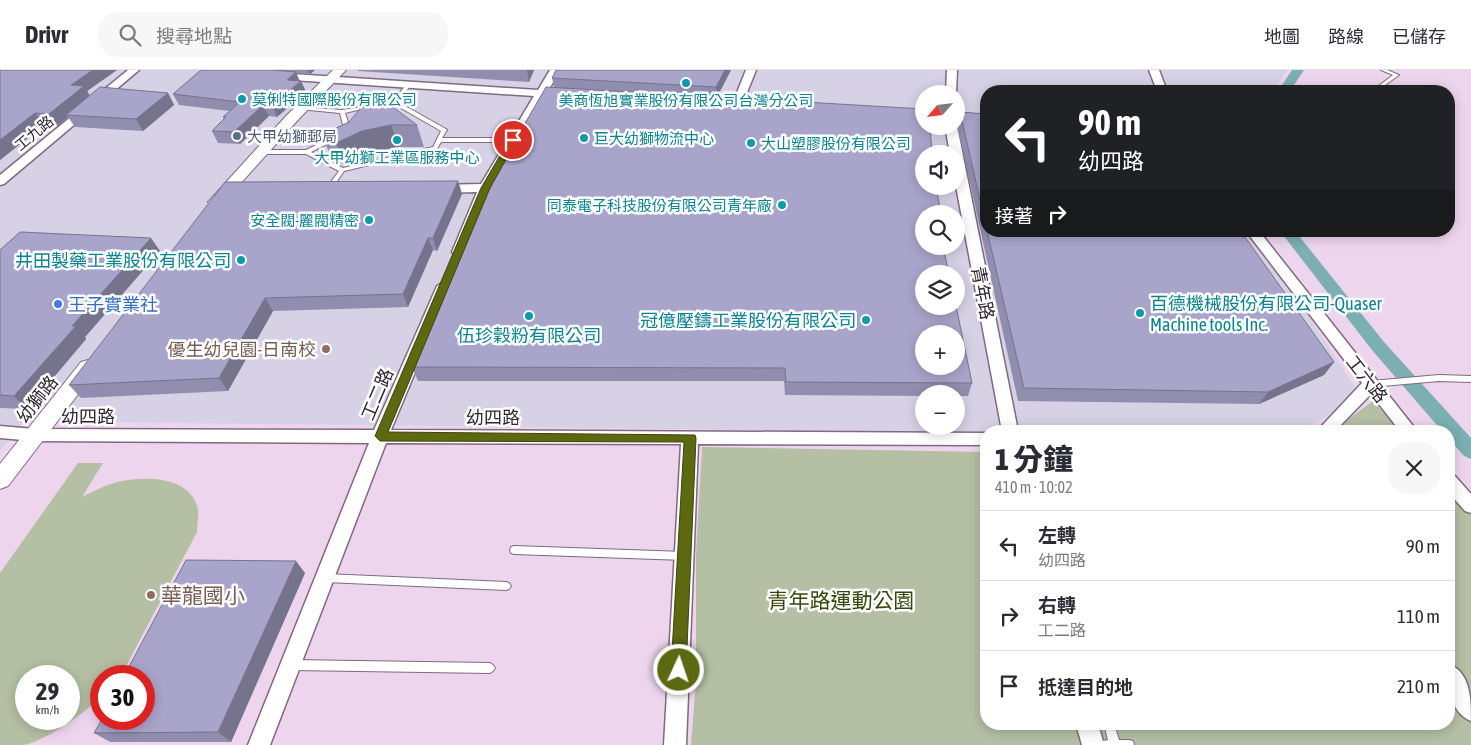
<!DOCTYPE html>
<html lang="zh-TW">
<meta charset="utf-8">
<style>
body{margin:0;font-family:"Asap Condensed","Noto Sans TC",sans-serif;background:#f7f7f7;color:#2b2b33;height:100vh;display:flex;flex-direction:column;font-size:19px;white-space:nowrap}
*{box-sizing:border-box;margin:0}
p{font-size:16px;color:#7c7c81}
.icon{flex:none;width:28px;height:28px;fill:none;stroke:currentColor;stroke-width:2;stroke-linecap:round;stroke-linejoin:round}
.map{position:relative;flex:1;overflow:hidden}
.drawer{position:absolute;left:980px;top:355px;width:475px;height:305px;display:flex;flex-direction:column;background:#fff;border-radius:20px;box-shadow:0 2px 12px #0003}
.drawer>*{flex:none}
.banner{position:absolute;left:980px;top:15px;width:475px;height:152px;border-radius:20px;box-shadow:0 2px 12px #0003;background:#202124;color:#fff;overflow:hidden}
.needle{width:32px;rotate:242deg}
.fabs{position:absolute;left:915px;top:15px;display:grid;gap:10px}
.fabs a{display:grid;place-items:center;width:50px;height:50px;border-radius:50%;background:#fff;box-shadow:0 2px 12px #0003;font-size:25px}
.speed{position:absolute;left:15px;top:595px;display:flex;gap:10px;font-size:25px;font-weight:700;text-align:center}
.speed>*{display:grid;place-content:center;width:65px;height:65px;border-radius:50%;background:#fff;box-shadow:0 2px 12px #0003;line-height:1}
.speed small{font-size:12px;font-weight:400}
.speed .limit{border:8px solid #d22;background:#fff;color:#111}
.pin{position:absolute;display:grid;place-items:center;width:42px;height:42px;color:#fff;margin:-21px;border:2px solid #fff;border-radius:50%;box-shadow:0 1px 5px #0007}
.me{position:absolute;width:55px;margin:-28px;rotate:3deg;stroke-linejoin:round;filter:drop-shadow(0 0 4px #0008)}
.turn{display:flex;align-items:center;gap:18px;height:105px;padding:0 15px;font-size:22px}
.turn .icon{width:65px;height:65px;stroke-width:2.5}
.turn b{display:block;font-size:35px;line-height:42px}
.then{display:flex;align-items:center;height:48px;padding:0 15px;background:#0003;gap:10px;font-size:19px}
.round{display:grid;place-items:center;flex:none;width:52px;height:52px;border-radius:20px;background:#f7f7f7}
.headline{display:flex;align-items:center;justify-content:space-between;height:85px;padding:0 15px}
h1{font-size:30px;font-weight:800;line-height:38px}
ul{padding:0;list-style:none}
li{display:flex;align-items:center;gap:15px;height:70px;padding:0 15px;border-top:1px solid #e1e1e2}
li div{flex:1}
li b{display:block;font-size:19px}
li em{font-style:normal}
header{display:flex;align-items:center;gap:30px;box-sizing:border-box;height:70px;padding:0 25px;background:#fff;border-bottom:1px solid #e1e1e2}
header strong{font-size:24px}
nav{display:flex;gap:28px;margin-inline-start:auto;font-size:18px}
.search{width:350px;height:45px;background:#f7f7f7;display:flex;align-items:center;gap:12px;box-sizing:border-box;padding:0 18px;border-radius:20px;color:#7c7c81;font-size:19px}
.map>svg:first-child{display:block}
</style>
<header>
<strong>Drivr</strong>
<div class="search"><svg class="icon" aria-label="search" viewBox="0 0 24 24"><circle cx="10" cy="10" r="6"/><path d="M15 15l6 6"/></svg>搜尋地點</div>
<nav><a>地圖</a><a>路線</a><a>已儲存</a></nav>
</header>
<div class="map">
<svg width="1471" height="675" viewBox="0 0 1471 675">
<rect width="100%" height="100%" fill="#edd5ee"/>
<path fill="#d7d1e6" fill-rule="evenodd" d="M0,0h1287l-14,21h-287v140h267l109,167 -64,33h-312v2l-962,-12 -24,30zM924,24h32v32h-32zM924,84h32v32h-32zM924,144h32v32h-32zM924,204h32v32h-32zM924,264h32v32h-32zM924,324h32v32h-32z"/>
<path fill="#b5bfa4" fill-rule="evenodd" d="M1373,331l27,30h-68z
M702,377l284,5v272h463v-237l22,29v229h-780l5,-63v-128z
M78,393h25l-21,34c10,-5 21,-11 32,-14 26,-7 76,-9 84,26 1,7 -1,16 -1,23l-73,138 -5,6h-18v20c-14,16 -57,46 -78,49 -7,0 -16,0 -23,0v-172zM69,606v43h-43v-43z"/>
<g fill="none" stroke-linecap="round" stroke-linejoin="round">
<path fill="#7bafb1" fill-rule="evenodd" d="M1292,0h12l-14,21h-12z
M1280,161h15l89,111 87,96v21l-7,-3 -15,-17v-8h-7l-70,-81z"/>
<g stroke="#7f6a7f" stroke-width="2">
<path id="service" d="M1381,0h6l12,5 -22,16h-5l21,-16z
M406,15l4,1 -12,16 48,27 1,1 -5,8h71l3,2 -3,2h-72l-4,7 -93,22 -13,19 -2,1 -3,-2 13,-18 -33,-17h-46l-3,-2 3,-2h46l23,-11 14,-14 -3,-12 -41,-4v-1l2,-1 41,3 26,-4 2,1 -25,6 4,12 -16,16 -22,11 32,16 90,-21 8,-16 -47,-27 -15,2 -2,-1 16,-4z
M1439,305l32,1v6l-32,-1 -68,6 -4,-3 4,-3z
M514,476l171,6 3,1 1,3 -1,3 -3,1 -171,-6 -3,-1 -1,-3 1,-3z
M326,504l180,8 3,1 2,3 -2,3 -3,1 -180,-8 -3,-1 -1,-3 1,-3z
M292,590l198,3 3,2 2,3 -2,3 -3,2 -198,-3 -3,-2 -2,-3 2,-3z
M1104,654h10l5,16h10l4,1 1,4h-32l1,-4 5,-1z"/>
</g>
<g stroke="#7f6a7f" stroke-width="3">
<path id="minor" d="M128,0h11l-135,114 -4,1v-10z
M550,0h10l-12,21 7,3 -1,2 -10,1 -53,91 -25,64 -7,4 -7,-4 25,-60 -39,1 -6,-4 6,-4 43,-1 53,-88 -257,-17 -5,-3 5,-3 261,17z
M746,0h10l-14,35 -5,3 -4,-1 -1,-2z
M947,0h10l-1,24h-10z
M1149,0h10l8,21h-10z
M956,46l30,2v6l-30,-2z
M945,56h12l61,305h-16l-46,-245v-32h-6z
M1246,161h13l158,200h-17l-29,-37 -36,37h-18l45,-48z
M444,212l7,4 -60,144 595,3v12l-288,-1 -12,301h-22l17,-301 -295,-1 -116,302h-22l121,-302 -335,-2 -34,-3v-12l34,3 340,1 63,-144z
M1449,404l6,2 16,18v19l-6,-2 -16,-18z
M1449,594c22,9 22,36 22,57 -22,-9 -23,-37 -22,-57z
M1076,654h22l6,21h-22z"/>
</g>
<g stroke="#7f6a7f" stroke-width="2">
<path id="tertiary" d="M333,0h13l-50,52 -75,83h-10l-3,-3 3,-3 75,-83z
M88,290l7,2 3,5 -3,5 -87,114 -8,3v-25l81,-102z"/>
</g>
<use href="#service" fill="#fff" fill-rule="evenodd"/>
<use href="#minor" fill="#fff" fill-rule="evenodd"/>
<use href="#tertiary" fill="#fff" fill-rule="evenodd"/>
</g>
<path fill="#918dae" d="M0,0h117l-30,21 3,5 78,-3 6,12 -31,26 -68,-4 -7,-10 -11,9 -13,-1 -44,35z
M201,0h114l-5,4 -14,-1 3,8h2l5,11 -29,25 -8,-1 -29,28 -22,-1 -6,-12 12,-12 -1,-2 7,-6 -51,-6 -6,-11z
M358,0h176l-5,12 -171,-11z
M556,0h175l-14,27 207,117 48,169 -4,13h-12v-2h-32v2l-139,-1 -1,-14h-366l-6,-14 56,-134 41,-82 45,-64 -2,-9z
M960,42l26,2v117h252l96,131 -10,13 -65,29 -241,-3 -61,-277z
M349,52l68,3 7,22h-25l-29,6 -25,12 -14,-8 -9,-22z
M458,111l4,13 -25,57 -4,-1 -25,57 -135,4 -45,80 -147,7 -12,-13z
M0,180l160,1 -75,86 1,2 -59,70 -27,-1z
M305,503l-74,169h-121l-16,-9z"/>
<path fill="#76738d" d="M93,0h24l-30,21 4,7 -25,17 2,2 -11,9 -8,-12 22,-29z
M308,0h7l-5,4z
M527,0h7l-5,12z
M725,0h6l-15,29v-12z
M296,2l4,10 1,-1 5,11 -29,25 -5,-12 15,-25z
M168,23l6,12 -31,26 -7,-12z
M263,35l6,11 -29,28 -6,-12z
M35,43l9,12 -44,35v-20z
M391,55l8,22 -29,6 -25,12 -9,-22 26,-12z
M458,111l4,13 -25,57 -4,-13z
M151,168l9,13 -75,86 1,2 -59,70 -13,-13 58,-70z
M428,168l5,12 -25,57 -5,-13z
M265,228l8,13 -45,80 -9,-13z
M1334,292l-10,13 -65,29 9,-12z
M296,491l9,12 -74,169 -13,-10z"/>
<path fill="#a9a4ca" stroke="#76738d" fill-rule="evenodd" d="M0,0h93l-22,15 13,1 -35,28 -14,-1 -35,27z
M201,0h71l24,2 -9,8 14,1 -29,24h-9l-29,27 -22,-1 14,-14h-3l17,-15 -67,-8z
M556,0h169l-9,17 -164,-9z
M100,17l68,6 -32,26 -70,-4z
M546,17l378,22v17h6l2,28h-8v32h12l5,28h-17v32h19l6,28h-25v32h32l16,77 -186,-1 -1,-14 -373,-1 42,-108 11,-27 3,1 21,-57 17,-26 3,1zM924,264h32v32h-32z
M382,22l4,10 31,23h-26l-29,6 -26,12 -14,-8 27,-13 11,-13 -4,-12z
M960,42l26,2v112z
M458,111l-25,57h-5l-25,56 -138,4 -46,80 -150,7 156,-203z
M987,161h251l4,6h3l89,125 -66,30 -244,-4z
M20,162l131,6 -79,88h4l-62,70 -14,-1v-145z
M186,490l110,1 -78,171 -124,1 8,-14h42v-43h-20z"/>
<path fill="#5c6911" stroke="#3c440b" d="M513,68l4,2 -27,48 -102,244 307,3 1,3 -10,232 -2,5 -5,2 -5,-2 -3,-5 13,-228 -304,-1 -5,-5 106,-248 28,-48z"/>
<g fill="#0f9aa8" stroke="#fff" stroke-width="2">
<circle cx="686" cy="13" r="5"/>
<circle cx="242" cy="29" r="5"/>
<circle cx="584" cy="68" r="5"/>
<circle cx="397" cy="70" r="5"/>
<circle cx="751" cy="73" r="5"/>
<circle cx="782" cy="135" r="5"/>
<circle cx="369" cy="150" r="5"/>
<circle cx="241" cy="190" r="5"/>
<circle cx="1140" cy="243" r="5"/>
<circle cx="529" cy="246" r="5"/>
<circle cx="866" cy="250" r="5"/>
</g>
<circle fill="#5c6f8a" stroke="#fff" stroke-width="2" cx="237" cy="66" r="5"/>
<circle fill="#3f7fe0" stroke="#fff" stroke-width="2" cx="58" cy="234" r="5"/>
<g fill="#8d6e63" stroke="#fff" stroke-width="2">
<circle cx="326" cy="279" r="5"/>
<circle cx="151" cy="525" r="5"/>
</g>
<g text-anchor="middle" dominant-baseline="central" stroke-width="5" stroke-linejoin="round" paint-order="stroke">
<g font-size="15" fill="#0d838f" stroke="#fff" text-anchor="start">
<text x="252" y="29">莫俐特國際股份有限公司</text>
<text x="686" y="30" text-anchor="middle">美商恆旭實業股份有限公司台灣分公司</text>
<text x="594" y="68">巨大幼獅物流中心</text>
<text x="761" y="73">大山塑膠股份有限公司</text>
<text x="397" y="87" text-anchor="middle">大甲幼獅工業區服務中心</text>
<text x="772" y="135" text-anchor="end">同泰電子科技股份有限公司青年廠</text>
<text x="359" y="150" text-anchor="end">安全閥-麗閥精密</text>
</g>
<g font-size="15" fill="#2f262f" stroke="#fff">
<text transform="translate(34 63) rotate(-40)">工九路</text>
</g>
<g font-size="15" fill="#4e5e75" stroke="#fff" text-anchor="start">
<text x="247" y="66">大甲幼獅郵局</text>
</g>
<g font-size="18" fill="#0d838f" stroke="#fff" text-anchor="end">
<text x="231" y="190">井田製藥工業股份有限公司</text>
<text x="1150" y="233" text-anchor="start">百德機械股份有限公司-Quaser<tspan x="1150" dy="21">Machine tools Inc.</tspan></text>
<text x="856" y="250">冠億壓鑄工業股份有限公司</text>
<text x="529" y="265" text-anchor="middle">伍珍穀粉有限公司</text>
</g>
<g font-size="18" fill="#2f262f" stroke="#fff">
<text transform="translate(983 223) rotate(79)">青年路</text>
<text transform="translate(1367 309) rotate(52)">工六路</text>
<text transform="translate(377 324) rotate(-67)">工二路</text>
<text transform="translate(37 329) rotate(-52)">幼獅路</text>
<text x="88" y="346">幼四路</text>
<text x="493" y="347">幼四路</text>
</g>
<g font-size="18" fill="#366cbe" stroke="#fff" text-anchor="start">
<text x="68" y="234">王子實業社</text>
</g>
<g font-size="18" fill="#785e54" stroke="#fff" text-anchor="end">
<text x="316" y="279">優生幼兒園-日南校</text>
</g>
<g font-size="21" fill="#785e54" stroke="#fff" text-anchor="start">
<text x="161" y="525">華龍國小</text>
</g>
<g font-size="21" fill="#37480c" stroke="#fff">
<text x="841" y="530">青年路運動公園</text>
</g>
</g>
</svg>
<div class="fabs">
<a><svg class="needle" viewBox="-14 -14 28 28"><path d="M0-13l5 13h-10z" fill="#e53935"/><path d="M0 13l5-13h-10z" fill="#7c7c81"/></svg></a>
<a><svg class="icon" aria-label="sound" viewBox="0 0 24 24"><path d="M4 9h4l5-4v14l-5-4H4zM17 9q2 3 0 6"/></svg></a>
<a><svg class="icon" aria-label="search" viewBox="0 0 24 24"><circle cx="10" cy="10" r="6"/><path d="M15 15l6 6"/></svg></a>
<a><svg class="icon" aria-label="layers" viewBox="0 0 24 24"><path d="M12 4l9 5-9 5-9-5zM3 14l9 5 9-5"/></svg></a>
<a>+</a>
<a>−</a>
</div>
<div class="speed"><div>29<small>km/h</small></div><div class="limit">30</div></div>
<div class="pin" style="left:513px;top:70px;background:#d93025"><svg class="icon" aria-label="arrive" viewBox="0 0 24 24"><path d="M6 21V4h12l-3 4 3 4H6"/></svg></div>
<svg class="me" style="left:679px;top:600px" viewBox="-20 -20 40 40"><circle r="17" fill="#5c6911" stroke="#fff" stroke-width="3"/><path d="M0-11L8 9 0 5-8 9z" fill="#fff"/></svg>
<div class="banner">
<div class="turn"><svg class="icon" aria-label="left" viewBox="0 0 24 24"><path d="M17 20v-9H6M10 6l-5 5 5 5"/></svg><div><b>90 m</b>幼四路</div></div>
<div class="then">接著<svg class="icon" aria-label="right" viewBox="0 0 24 24"><path d="M7 20v-9h11M14 6l5 5-5 5"/></svg></div>
</div>
<section class="drawer">
<div class="headline"><div><h1>1 分鐘</h1><p>410 m · 10:02</p></div><a class="round"><svg class="icon" aria-label="close" viewBox="0 0 24 24"><path d="M6 6l12 12M18 6L6 18"/></svg></a></div>
<ul>
<li><svg class="icon" aria-label="left" viewBox="0 0 24 24"><path d="M17 20v-9H6M10 6l-5 5 5 5"/></svg><div><b>左轉</b><p>幼四路</p></div><em>90 m</em></li>
<li><svg class="icon" aria-label="right" viewBox="0 0 24 24"><path d="M7 20v-9h11M14 6l5 5-5 5"/></svg><div><b>右轉</b><p>工二路</p></div><em>110 m</em></li>
<li><svg class="icon" aria-label="arrive" viewBox="0 0 24 24"><path d="M6 21V4h12l-3 4 3 4H6"/></svg><div><b>抵達目的地</b></div><em>210 m</em></li>
</ul>
</section>
</div>
